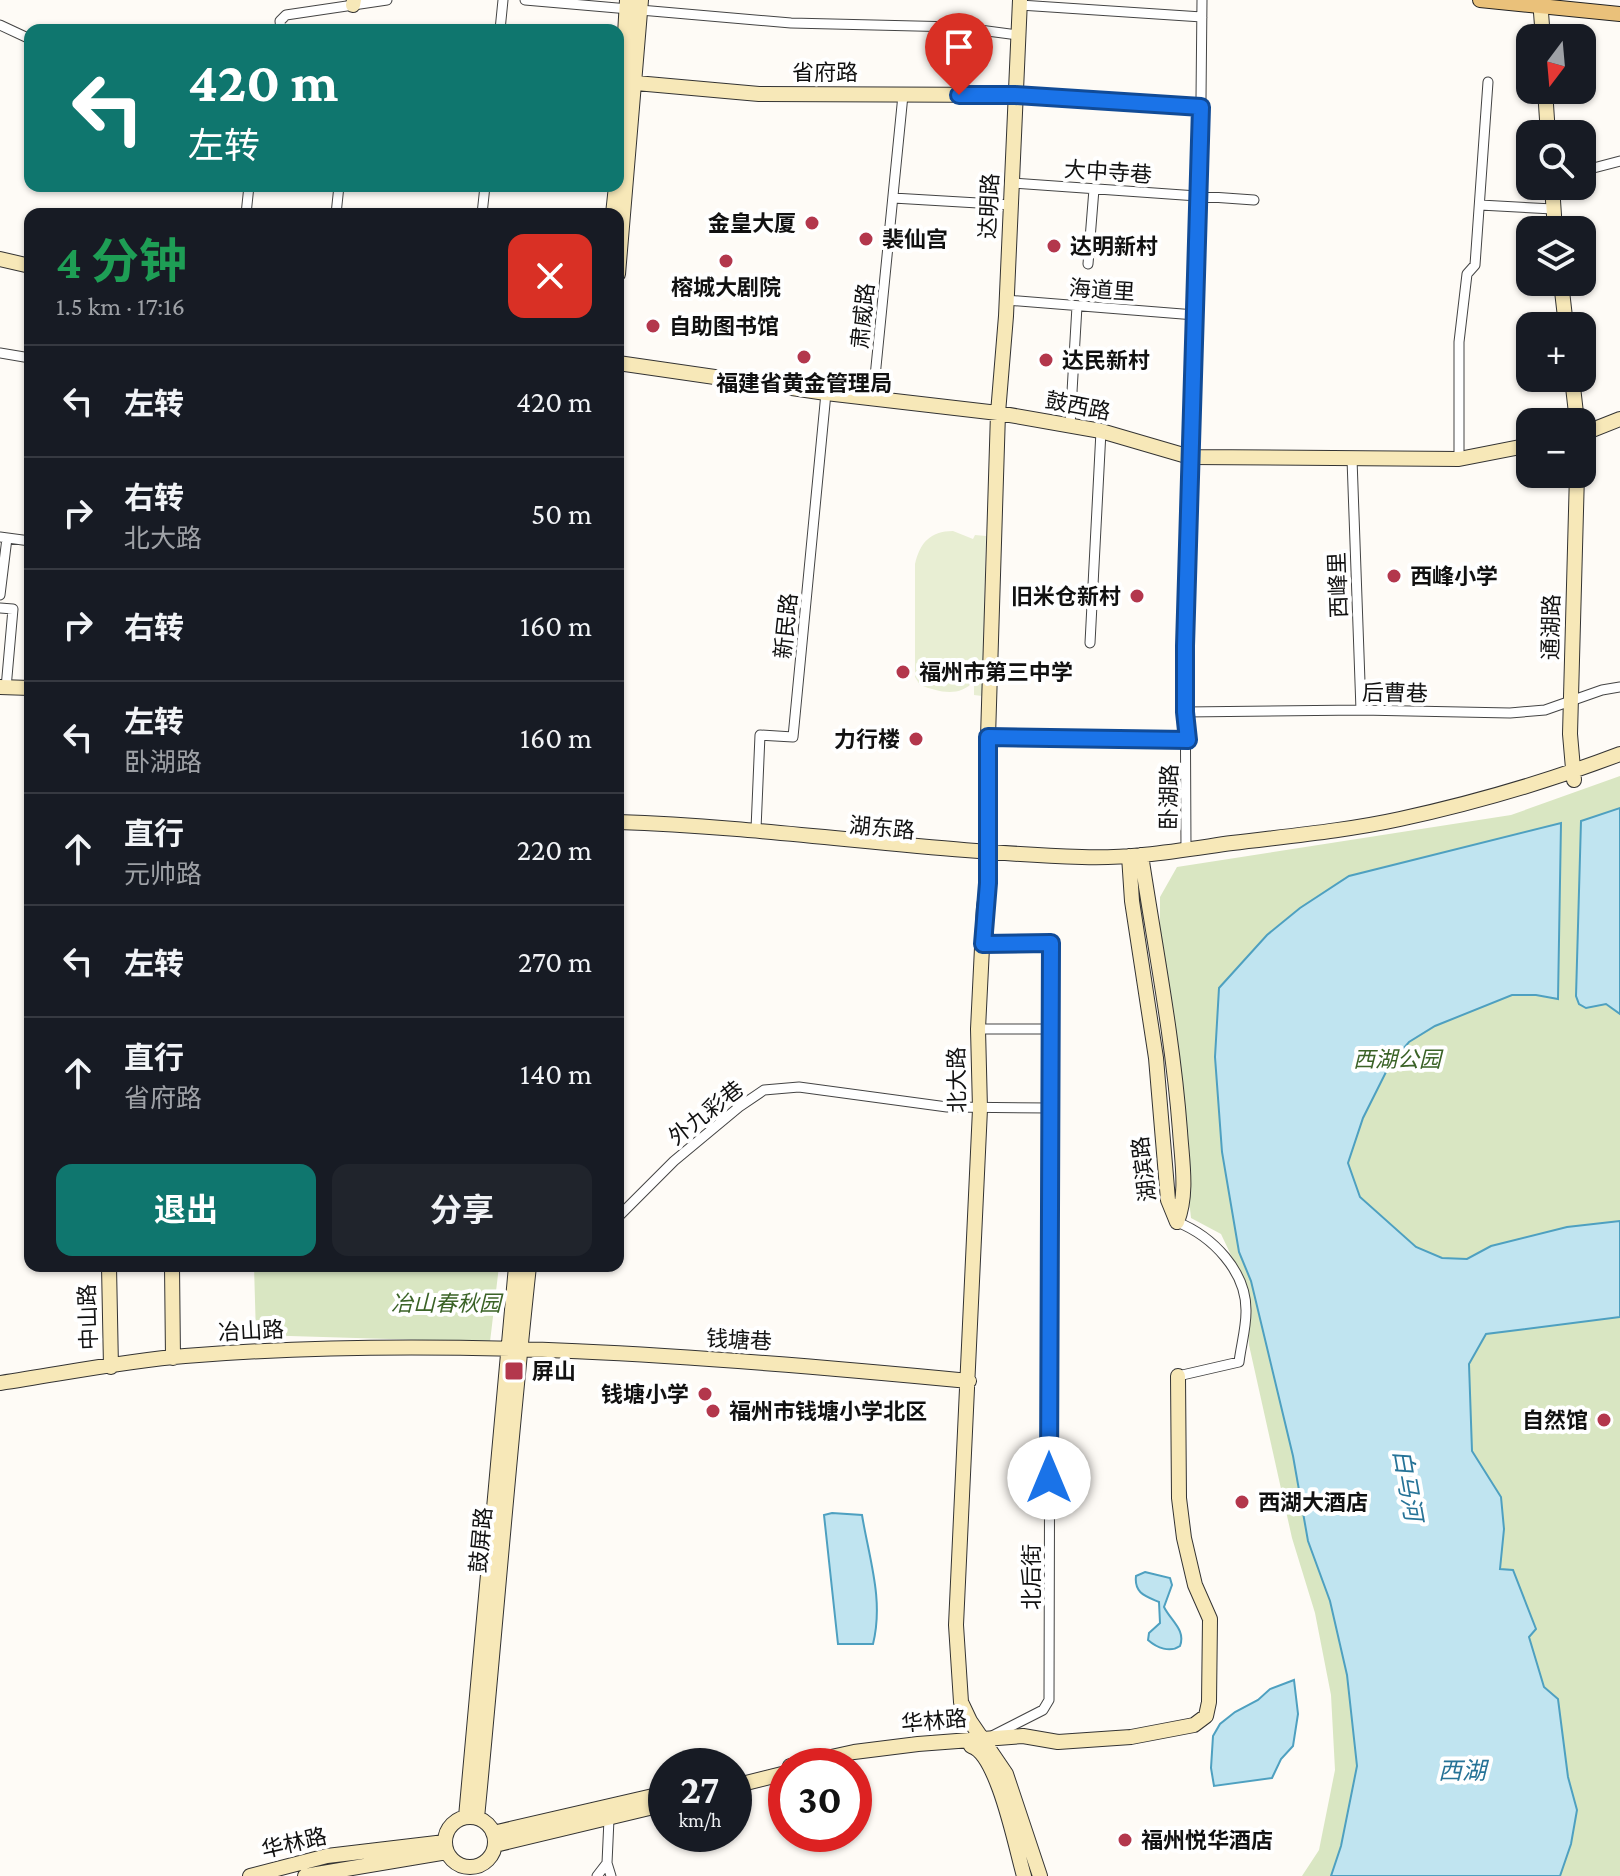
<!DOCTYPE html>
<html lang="zh">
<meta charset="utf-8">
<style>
body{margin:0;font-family:"Crimson Pro","Noto Sans SC",serif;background:#20242c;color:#f1f3f6;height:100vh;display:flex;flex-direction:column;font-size:30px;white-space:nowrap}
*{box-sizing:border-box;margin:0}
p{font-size:26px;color:#9ea1a6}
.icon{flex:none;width:44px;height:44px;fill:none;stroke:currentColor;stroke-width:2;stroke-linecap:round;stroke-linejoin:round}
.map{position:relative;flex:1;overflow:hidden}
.sheet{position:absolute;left:24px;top:208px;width:600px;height:1064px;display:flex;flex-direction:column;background:#171b24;border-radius:16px;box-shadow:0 2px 6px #0004}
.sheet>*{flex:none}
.hud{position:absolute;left:24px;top:24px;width:600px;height:168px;border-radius:16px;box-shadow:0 2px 6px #0004;background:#0f766e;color:#fff;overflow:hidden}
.needle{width:52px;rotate:196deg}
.controls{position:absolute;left:1516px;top:24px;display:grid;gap:16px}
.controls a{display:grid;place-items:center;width:80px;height:80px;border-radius:16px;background:#171b24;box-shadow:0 2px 6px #0004;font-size:40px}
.speed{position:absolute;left:648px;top:1748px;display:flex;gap:16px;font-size:40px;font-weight:700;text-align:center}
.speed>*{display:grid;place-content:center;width:104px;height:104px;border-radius:50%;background:#171b24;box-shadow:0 2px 6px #0004;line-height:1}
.speed small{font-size:20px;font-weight:400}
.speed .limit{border:12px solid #d22;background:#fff;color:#111}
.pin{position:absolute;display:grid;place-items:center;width:68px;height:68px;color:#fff;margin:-82px -34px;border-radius:50% 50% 50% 0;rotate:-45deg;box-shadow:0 0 8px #0007}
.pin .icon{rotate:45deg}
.me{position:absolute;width:88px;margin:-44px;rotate:0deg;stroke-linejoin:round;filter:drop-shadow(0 0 6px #0008)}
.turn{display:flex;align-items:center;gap:28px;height:168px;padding:0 32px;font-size:36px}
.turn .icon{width:104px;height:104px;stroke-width:2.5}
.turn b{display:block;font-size:56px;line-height:68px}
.round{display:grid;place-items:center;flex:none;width:84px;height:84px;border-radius:16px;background:#20242c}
.summary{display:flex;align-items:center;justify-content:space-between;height:136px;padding:0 32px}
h1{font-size:48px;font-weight:700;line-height:60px;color:#1e9e55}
.primary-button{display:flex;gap:16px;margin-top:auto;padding:16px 32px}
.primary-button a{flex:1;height:92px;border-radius:16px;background:#0f766e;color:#fff;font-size:32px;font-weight:700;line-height:92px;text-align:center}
.primary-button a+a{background:#20242c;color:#f1f3f6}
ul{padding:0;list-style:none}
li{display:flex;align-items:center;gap:24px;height:112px;padding:0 32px;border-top:2px solid #363941}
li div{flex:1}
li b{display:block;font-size:30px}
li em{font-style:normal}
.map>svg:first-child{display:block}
</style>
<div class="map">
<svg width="1620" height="1876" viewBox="0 0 1620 1876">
<rect width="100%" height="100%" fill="#fefbf6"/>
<path fill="#d9e6c2" d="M1620,776v1100h-318l17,-26 16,-80 -4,-75 -16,-82 -23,-75 -43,-193 -3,-58 -25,-53 -30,-16 -31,-281v-40l17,-30 334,-52z
M254,1266h245l-9,76 -234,-7z"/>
<path fill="#e8eed3" d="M953,531l20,8 2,-4 11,1 -4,160 -8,-1v-14c-15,17 -35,11 -54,4l-5,-8v-113c5,-21 15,-33 38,-33z"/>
<path fill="#c0e4f0" stroke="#4ea0c0" stroke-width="2" d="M1620,808v206l-14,-10 -20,4 -7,-4 -3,-8 5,-175z
M1561,823l-3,176 -22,-4h-24l-77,31 -26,16 -19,22 -27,54 -15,45 12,34 56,50 26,11 25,1 24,-13 76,-19 53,-6v96l-134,17 -17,30 3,87 29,46 3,32 -4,40 13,1 23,59 -7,8 15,50 14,12 10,78 9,33 -6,34 -11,32h-229l10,-30 16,-80 -10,-91 -17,-74 -22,-60 -15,-85 -42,-175 -12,-29 -17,-100 -7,-95 4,-69 48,-53 33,-27 49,-32z
M832,1513l30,2c7,43 22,85 11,129h-35l-14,-129z
M1145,1572l25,6 2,7 -8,22c7,14 22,23 16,39 -10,7 -23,2 -32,-6l1,-7 11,-10 -1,-21c-14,-6 -25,-9 -23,-26z
M1294,1680l4,34 -5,32 -12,13 -9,19 -58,8 -3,-18 2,-32 7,-12 15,-12 23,-12 12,-11z"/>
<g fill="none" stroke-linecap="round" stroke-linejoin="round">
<g stroke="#444" stroke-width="11">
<path id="street" d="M525,0l266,23 166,4 61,8
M1020,5l182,12
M0,25l30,14
M281,30l-1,-9 6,-6 101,-15
M500,30l3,-30
M1015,95l186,12
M1582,171l38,-10
M1013,183l241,17
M893,198l119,7
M1480,205l73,4
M246,214l3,-28
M336,214l3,-28
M482,214l3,-28
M1088,264l6,-75
M1006,300l189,15
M0,353l30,5
M873,397l30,-302
M1070,426l7,-120
M1352,459l9,251
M1459,459v-117l8,-68 8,-9 13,-183
M0,537l30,4
M0,595l7,-57
M0,608l13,1 -7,79
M1090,643l11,-212
M1185,712l176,-2 149,3 35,-3 57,-20 18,-3
M988,737l200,3
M756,829l4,-94 33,2 33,-344
M1186,849l-1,-203 15,-450 2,-196
M983,944l68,-1 -2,757 -6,10 -49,25
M978,1029h73
M618,1217l56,-56 65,-54 25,-17 35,-3 148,20 103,1
M1177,1222c35,14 70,49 69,90 0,16 -5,34 -7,50l-61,14
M609,1819l-2,44 4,13
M597,1876l10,-13"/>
</g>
<g stroke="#333" stroke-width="16">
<path id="secondary" d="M1020,0l-14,316 -8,97 -10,324v146l-4,24 -6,122 2,80 -24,516 5,77 9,19 36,53 34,102
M1540,0l3,38
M353,5l1,-5
M636,83l123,11 256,1
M1545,90l3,44
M618,156l9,-156
M1552,186l3,44
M613,214l3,-28
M0,259l30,7
M618,274l23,-274
M1561,282l5,44
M618,363l208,30 172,20 103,18 89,26 269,2 71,-14
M1572,378l5,44
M1582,434l38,-15
M0,687l30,1
M1574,780l-4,-46 7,-260
M618,822c155,5 309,30 464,35 50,2 100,-7 150,-14 56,-7 113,-12 168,-24 74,-16 149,-38 220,-65
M1141,855c14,92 32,183 39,276 2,31 8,62 -3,91
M1129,856l3,45 24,157 12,142 9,22
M109,1266l2,101
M172,1266l1,92
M0,1383c61,-9 123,-22 185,-27 261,-21 524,0 784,25
M971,1746c27,8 45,103 53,130
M790,1766l64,-14 64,-8 105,-8 35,6 73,-5 63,-12 12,-9 3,-14 1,-83 -15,-34 -11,-47 -5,-40 -1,-122
M734,1786l52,-13
M445 1842a25 25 0 1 1 50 0a25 25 0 1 1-50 0Z
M466,1817l50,-551
M477,1818c18,-184 32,-368 52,-552
M493,1833l173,-40
M495,1845l171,-41
M250,1876l77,-20 118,-14
M305,1876l142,-24"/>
</g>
<g stroke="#222" stroke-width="16">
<path id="primary" d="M1480,0l140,14"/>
</g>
<use href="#street" stroke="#fff" stroke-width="9"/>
<use href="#secondary" stroke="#f7e8b8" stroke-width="14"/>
<use href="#primary" stroke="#eac17a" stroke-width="14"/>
</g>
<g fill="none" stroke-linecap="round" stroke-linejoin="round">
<g stroke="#114b97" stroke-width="20">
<path id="route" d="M959,95h56l186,12 -16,539v66l3,28 -200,-3v146l-5,61 68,-1 -2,535"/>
</g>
<use href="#route" stroke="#1a73e8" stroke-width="14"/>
</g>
<g fill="#b3374c" stroke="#fff" stroke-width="3">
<circle cx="812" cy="223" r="8"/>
<circle cx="866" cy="239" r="8"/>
<circle cx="1054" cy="246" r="8"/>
<circle cx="726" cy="261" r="8"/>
<circle cx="653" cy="326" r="8"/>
<circle cx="804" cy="357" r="8"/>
<circle cx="1046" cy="360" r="8"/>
<circle cx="1394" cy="576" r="8"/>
<circle cx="1137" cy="596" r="8"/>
<circle cx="903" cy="672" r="8"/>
<circle cx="916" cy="739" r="8"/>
<rect x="504" y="1361" width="20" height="20" rx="4"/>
<circle cx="705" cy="1394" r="8"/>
<circle cx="713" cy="1411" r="8"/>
<circle cx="1604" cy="1420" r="8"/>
<circle cx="1242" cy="1502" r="8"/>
<circle cx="1125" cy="1840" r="8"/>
</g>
<g text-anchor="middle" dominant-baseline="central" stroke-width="8" stroke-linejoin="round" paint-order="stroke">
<g font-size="22" fill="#111" stroke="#fff">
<text x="825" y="72">省府路</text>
<text transform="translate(1108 172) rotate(4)">大中寺巷</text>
<text transform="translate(989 206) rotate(-87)">达明路</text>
<text transform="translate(1102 290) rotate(4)">海道里</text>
<text transform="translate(863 316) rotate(-84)">肃威路</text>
<text transform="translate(1078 406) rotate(11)">鼓西路</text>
<text transform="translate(1338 585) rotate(-92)">西峰里</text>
<text transform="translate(786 626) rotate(-84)">新民路</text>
<text transform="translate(1551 627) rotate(-89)">通湖路</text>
<text transform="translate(1395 693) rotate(1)">后曹巷</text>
<text transform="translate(1169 797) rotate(-89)">卧湖路</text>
<text transform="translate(882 828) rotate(5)">湖东路</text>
<text transform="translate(957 1080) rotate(-91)">北大路</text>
<text transform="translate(706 1113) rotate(-38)">外九彩巷</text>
<text transform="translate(1144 1169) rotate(-97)">湖滨路</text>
<text transform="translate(88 1317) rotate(-92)">中山路</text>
<text transform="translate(251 1331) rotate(-3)">冶山路</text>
<text transform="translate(739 1340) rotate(3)">钱塘巷</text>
<text transform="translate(481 1540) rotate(-85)">鼓屏路</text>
<text transform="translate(1031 1577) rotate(-90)">北后街</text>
<text transform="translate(934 1721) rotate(-5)">华林路</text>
<text transform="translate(294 1843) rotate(-13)">华林路</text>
</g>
<g font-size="22" font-weight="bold" fill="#111" stroke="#fff" text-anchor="start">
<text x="796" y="223" text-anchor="end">金皇大厦</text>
<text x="882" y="239">裴仙宫</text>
<text x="1070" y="246">达明新村</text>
<text x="726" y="287" text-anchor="middle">榕城大剧院</text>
<text x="669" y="326">自助图书馆</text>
<text x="1062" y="360">达民新村</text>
<text x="804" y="383" text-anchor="middle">福建省黄金管理局</text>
<text x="1410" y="576">西峰小学</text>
<text x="1121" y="596" text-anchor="end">旧米仓新村</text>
<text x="919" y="672">福州市第三中学</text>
<text x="900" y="739" text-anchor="end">力行楼</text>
<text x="532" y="1371">屏山</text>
<text x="689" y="1394" text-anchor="end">钱塘小学</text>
<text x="729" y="1411">福州市钱塘小学北区</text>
<text x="1588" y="1420" text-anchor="end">自然馆</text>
<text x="1258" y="1502">西湖大酒店</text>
<text x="1141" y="1840">福州悦华酒店</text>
</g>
<g font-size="22" font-style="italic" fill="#3b6327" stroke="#fff">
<text x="1397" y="1059">西湖公园</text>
<text x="446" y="1303">冶山春秋园</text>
</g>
<g font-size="24" font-style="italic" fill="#267397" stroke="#fff">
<text transform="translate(1408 1485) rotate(80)">白马河</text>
<text x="1462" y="1770">西湖</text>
</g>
</g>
</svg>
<div class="controls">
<a><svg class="needle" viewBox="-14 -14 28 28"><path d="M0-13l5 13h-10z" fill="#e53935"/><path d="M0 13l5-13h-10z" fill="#9ea1a6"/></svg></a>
<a><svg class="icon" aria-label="search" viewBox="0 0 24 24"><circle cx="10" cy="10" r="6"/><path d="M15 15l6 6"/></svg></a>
<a><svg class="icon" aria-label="layers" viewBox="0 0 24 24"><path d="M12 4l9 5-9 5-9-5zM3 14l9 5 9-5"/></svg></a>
<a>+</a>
<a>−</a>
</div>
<div class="speed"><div>27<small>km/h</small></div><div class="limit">30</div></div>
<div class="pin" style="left:959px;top:95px;background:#d93025"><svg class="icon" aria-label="arrive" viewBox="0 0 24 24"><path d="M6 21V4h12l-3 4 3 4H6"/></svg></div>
<svg class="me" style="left:1049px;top:1478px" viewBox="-20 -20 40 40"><circle r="19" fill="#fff"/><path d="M0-13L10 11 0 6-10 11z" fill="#1a73e8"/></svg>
<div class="hud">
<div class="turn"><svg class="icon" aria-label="left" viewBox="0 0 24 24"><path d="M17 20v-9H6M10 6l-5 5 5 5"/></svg><div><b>420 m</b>左转</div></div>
</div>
<section class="sheet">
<div class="summary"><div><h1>4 分钟</h1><p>1.5 km · 17:16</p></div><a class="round" style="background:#d93025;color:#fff"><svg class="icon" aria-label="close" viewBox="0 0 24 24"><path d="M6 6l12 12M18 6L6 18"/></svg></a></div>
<ul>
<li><svg class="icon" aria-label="left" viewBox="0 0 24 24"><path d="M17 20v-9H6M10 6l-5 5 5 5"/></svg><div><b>左转</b></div><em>420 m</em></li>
<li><svg class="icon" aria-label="right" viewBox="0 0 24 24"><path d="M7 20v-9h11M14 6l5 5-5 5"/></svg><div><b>右转</b><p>北大路</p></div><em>50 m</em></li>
<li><svg class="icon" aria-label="right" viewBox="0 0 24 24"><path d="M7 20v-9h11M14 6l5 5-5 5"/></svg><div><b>右转</b></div><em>160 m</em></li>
<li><svg class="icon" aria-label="left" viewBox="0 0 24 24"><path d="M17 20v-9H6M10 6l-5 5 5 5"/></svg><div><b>左转</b><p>卧湖路</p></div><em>160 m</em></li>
<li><svg class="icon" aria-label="ahead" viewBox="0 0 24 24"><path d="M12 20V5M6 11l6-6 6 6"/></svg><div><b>直行</b><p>元帅路</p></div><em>220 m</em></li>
<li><svg class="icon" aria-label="left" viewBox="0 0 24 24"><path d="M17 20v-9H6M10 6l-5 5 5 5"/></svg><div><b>左转</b></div><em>270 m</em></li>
<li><svg class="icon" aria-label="ahead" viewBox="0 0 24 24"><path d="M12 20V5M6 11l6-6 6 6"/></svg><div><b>直行</b><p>省府路</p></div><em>140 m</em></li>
</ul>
<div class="primary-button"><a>退出</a><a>分享</a></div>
</section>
</div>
